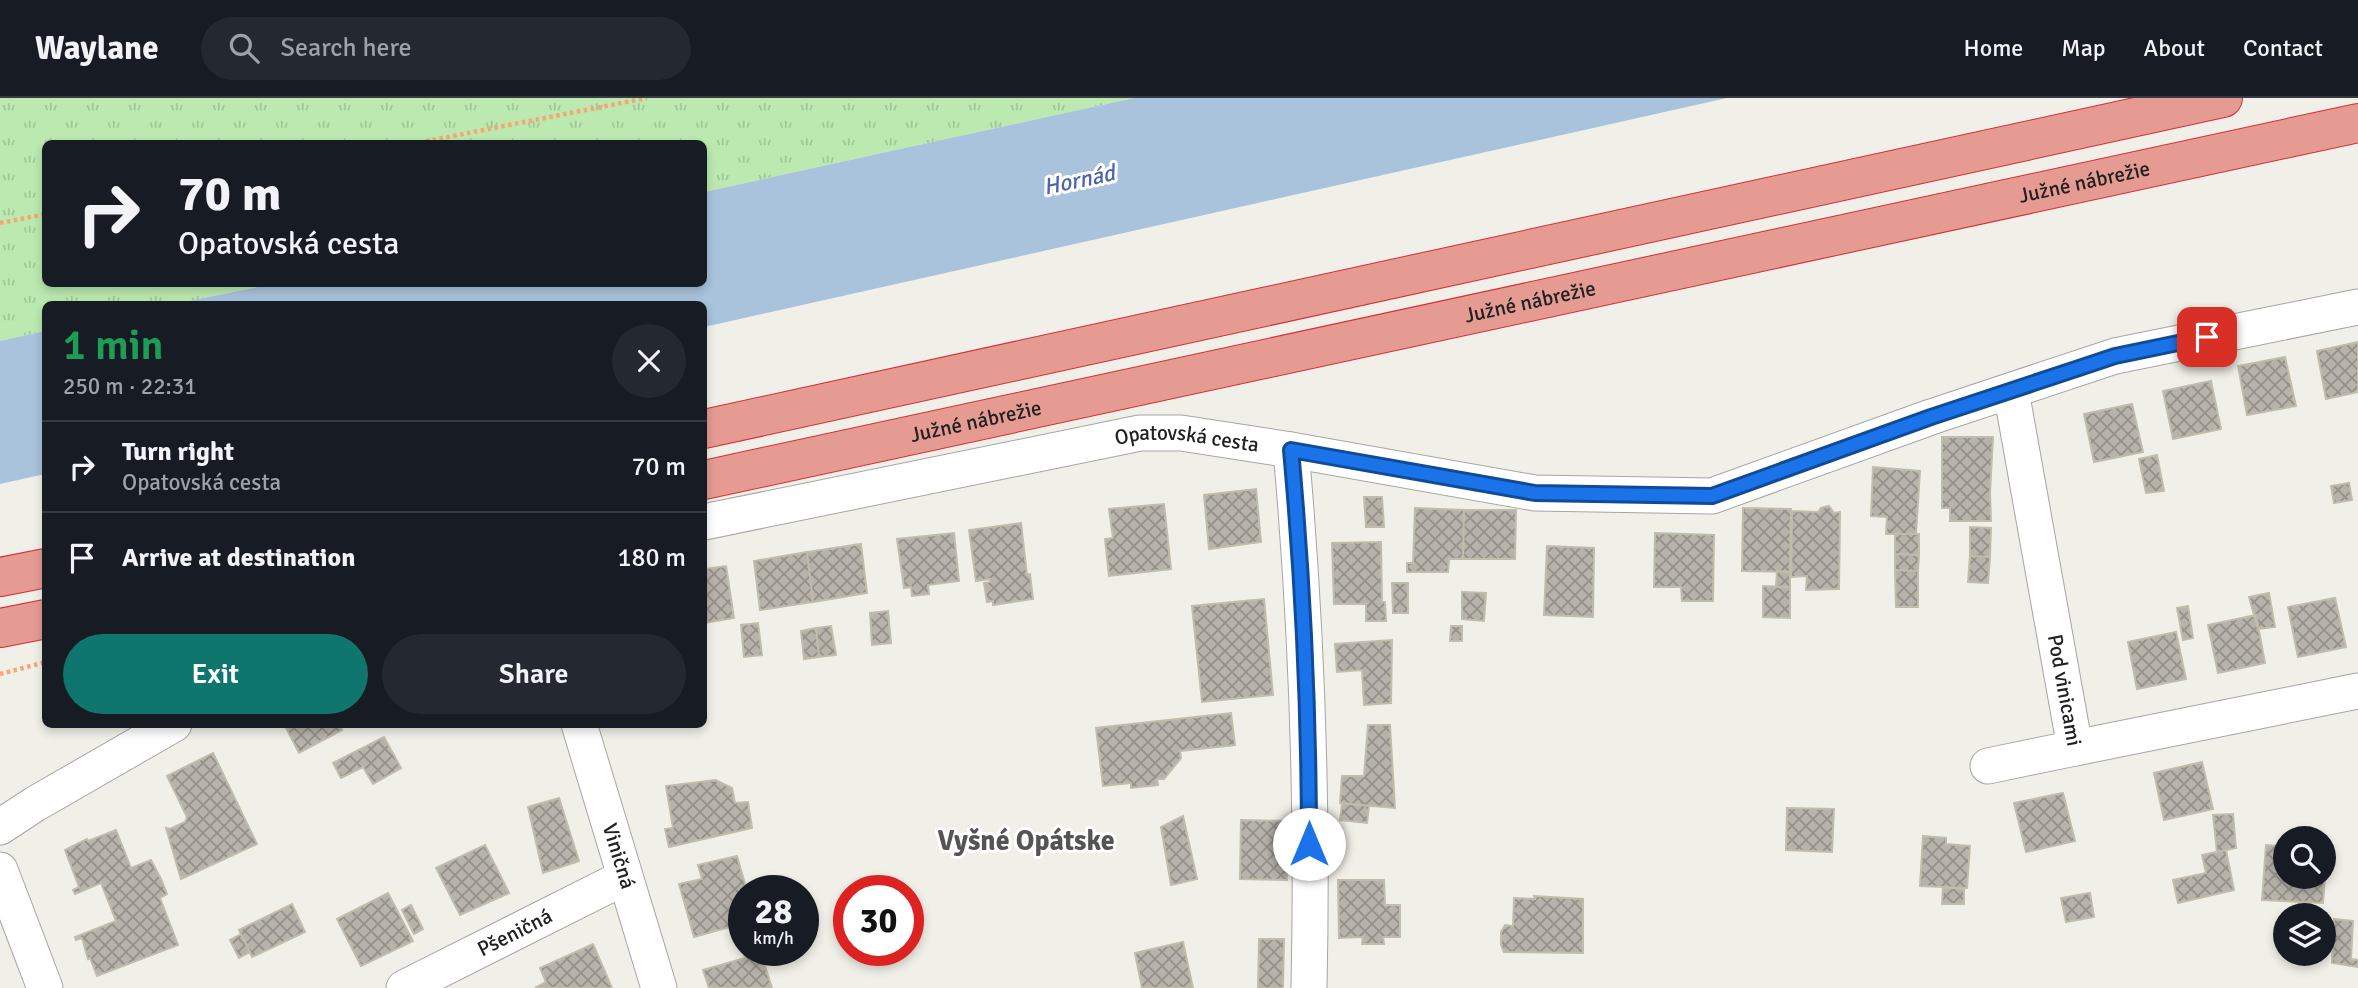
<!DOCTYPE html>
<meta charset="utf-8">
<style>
body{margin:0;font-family:Signika,sans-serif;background:#242831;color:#f1f3f6;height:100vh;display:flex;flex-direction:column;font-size:26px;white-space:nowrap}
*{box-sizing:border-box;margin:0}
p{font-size:23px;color:#9ea1a6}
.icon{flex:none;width:38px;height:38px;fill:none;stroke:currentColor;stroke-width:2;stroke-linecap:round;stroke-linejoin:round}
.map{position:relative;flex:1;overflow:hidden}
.sheet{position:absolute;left:42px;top:203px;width:665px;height:427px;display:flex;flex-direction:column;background:#171b24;border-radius:10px;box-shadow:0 4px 10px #0003}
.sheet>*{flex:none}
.banner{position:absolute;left:42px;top:42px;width:665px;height:147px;border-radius:10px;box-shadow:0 4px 10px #0003;background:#171b24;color:#f1f3f6;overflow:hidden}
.fabs{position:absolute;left:2273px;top:728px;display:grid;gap:14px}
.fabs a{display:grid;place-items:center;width:63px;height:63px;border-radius:50%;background:#171b24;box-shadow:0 4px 10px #0003;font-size:35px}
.speed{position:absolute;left:728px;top:777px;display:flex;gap:14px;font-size:35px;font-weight:700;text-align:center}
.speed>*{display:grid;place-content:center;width:91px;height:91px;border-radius:50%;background:#171b24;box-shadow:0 4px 10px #0003;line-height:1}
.speed small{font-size:18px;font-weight:400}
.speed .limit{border:10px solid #d22;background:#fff;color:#111}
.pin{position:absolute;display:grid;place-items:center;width:60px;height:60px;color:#fff;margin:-30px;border-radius:14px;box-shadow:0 4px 10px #0006}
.me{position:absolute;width:77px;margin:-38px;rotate:0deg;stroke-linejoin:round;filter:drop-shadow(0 0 5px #0008)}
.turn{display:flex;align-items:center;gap:24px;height:147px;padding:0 21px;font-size:32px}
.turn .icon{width:91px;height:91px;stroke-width:2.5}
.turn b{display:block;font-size:49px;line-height:60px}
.round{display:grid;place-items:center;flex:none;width:74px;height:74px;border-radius:37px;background:#242831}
.head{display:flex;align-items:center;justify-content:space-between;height:119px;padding:0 21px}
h1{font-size:42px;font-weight:600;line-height:52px;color:#1e9e55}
.button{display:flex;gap:14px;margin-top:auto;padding:14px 21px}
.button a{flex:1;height:80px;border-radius:42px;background:#0f766e;color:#fff;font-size:28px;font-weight:600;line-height:80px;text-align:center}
.button a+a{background:#242831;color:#f1f3f6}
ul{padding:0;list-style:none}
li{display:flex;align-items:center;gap:21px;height:91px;padding:0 21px;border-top:2px solid #363941}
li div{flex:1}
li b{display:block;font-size:26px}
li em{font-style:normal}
header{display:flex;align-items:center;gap:42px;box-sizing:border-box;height:98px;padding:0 35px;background:#171b24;border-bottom:2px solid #363941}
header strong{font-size:33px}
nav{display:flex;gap:38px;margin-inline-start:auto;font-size:24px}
.search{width:490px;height:63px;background:#242831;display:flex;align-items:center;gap:18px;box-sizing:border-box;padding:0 24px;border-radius:38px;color:#9ea1a6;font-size:26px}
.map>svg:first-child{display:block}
</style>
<header>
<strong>Waylane</strong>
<div class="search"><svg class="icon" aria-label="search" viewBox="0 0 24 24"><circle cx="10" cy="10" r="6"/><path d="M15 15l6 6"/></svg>Search here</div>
<nav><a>Home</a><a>Map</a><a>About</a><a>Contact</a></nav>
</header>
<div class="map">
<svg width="2358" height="890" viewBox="0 0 2358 890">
<defs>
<pattern id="grass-tufts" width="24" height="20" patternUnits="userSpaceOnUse" patternTransform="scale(1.75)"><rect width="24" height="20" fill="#bbe9af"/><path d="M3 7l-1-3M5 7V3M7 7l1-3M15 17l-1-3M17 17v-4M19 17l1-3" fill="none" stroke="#a0c896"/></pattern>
<pattern id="building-cross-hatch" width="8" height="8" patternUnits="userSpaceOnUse" patternTransform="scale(1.75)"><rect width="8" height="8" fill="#b7b3aa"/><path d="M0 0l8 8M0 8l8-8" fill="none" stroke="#94918a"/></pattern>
</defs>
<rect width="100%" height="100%" fill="#f1f0e8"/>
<path fill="url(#grass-tufts)" d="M0,0h1134l-430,94v-48h-658v140h227l-100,20h-127l-1,27 -45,10z"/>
<path fill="#a9c3dd" d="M1134,0h593l-1023,229v-23h-531l100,-20h431v-92z
M45,233v143l-45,10v-143z"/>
<path fill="url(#building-cross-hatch)" stroke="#c2bcaa" stroke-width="2" d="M2358,244v50l-32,7 -9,-48z
M2285,259l11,49 -49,9 -9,-49z
M2211,283l10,48 -48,10 -10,-48z
M2132,306l11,48 -49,10 -10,-48z
M1942,339h51l-3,56 1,28h-41v-13h-8z
M2157,357l7,36 -18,2 -7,-34z
M1873,369l47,4 -4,63h-30l1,-17 -16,-1z
M2349,385l3,17 -18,3 -3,-17z
M1256,391l5,53 -52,7 -5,-54z
M1364,399h18l2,30h-18z
M1164,406l7,65 -62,7 -4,-37 8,-1 -4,-29z
M1829,408l5,7 6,-1 -1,77 -33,1 1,-14 -16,1 1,-66 26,1 3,-4z
M1415,410l49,2 -1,49h-14l-1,13h-41v-9h6z
M1743,410l48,1 -1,63 -48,-1z
M1464,412h52l-1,49h-52z
M1021,425l6,52 3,-1 3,25 -40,6v-4l-6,1 -3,-19 6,-1v-3l-14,2 -7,-51z
M1970,429l21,1 -1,29 -20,-1z
M954,435l5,48 -31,4 1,9 -17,2 -1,-9 -7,1 -7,-49z
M1655,435l59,2 -1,66h-31l-1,-14h-27z
M1895,436h24v21l-24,-1z
M1381,444l1,60h3l1,19h-20v-17h-32l-2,-61z
M861,446l6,49 -54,9 -6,-50z
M1547,448l47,2 -1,69 -49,-2z
M807,454l6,50 -53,8 -6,-49z
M1895,456l24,1 -1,16 -23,-1z
M1970,458l20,1 -2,26 -20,-1z
M726,468l8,52 -30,5v-54z
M1895,472l23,1v36h-22z
M1777,473l13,1v15h-14z
M1392,485h16v30h-15z
M1763,488l27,1v31l-27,-1z
M1462,494l24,1 -2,28 -22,-2z
M2269,495l6,34 -17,2 -9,-32z
M2335,500l11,49 -48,10 -10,-50z
M1264,501l9,96 -71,7 -10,-96z
M2188,508l5,32 -10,2 -6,-32z
M888,513l3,32 -19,2 -2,-32z
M2256,517l9,48 -47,10 -10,-48z
M758,525l4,32 -18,2 -3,-32z
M831,528l5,29 -17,2 -3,-29z
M1451,528h11v15h-12z
M816,530l3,29 -15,2 -3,-28z
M2176,534l10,47 -49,10 -9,-47z
M1392,542l-1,63 -27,2 -2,-35 -25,2 -2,-28z
M1231,615l4,32 -55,6 1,7 -17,21h-7l1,6 -27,3v-5l-28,3 -7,-58z
M284,626h55l3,6 -43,23z
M1368,627h22l5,83 -55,-5 2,-27h22z
M384,639l17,31 -28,16 -10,-17 -22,11 -8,-15z
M213,655l44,91 -76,35 -15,-51 4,1 15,-7 2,-5 -20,-41z
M2202,664l11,47 -49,11 -10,-47z
M715,682l17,8 3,15 13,-1 4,26 -83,19 -4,-18 8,-1 -7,-42z
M2063,695l12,48 -49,11 -12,-49z
M559,700l20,63 -36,12 -15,-66z
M1342,705l27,3 -2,17 -27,-3z
M1787,710l47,1 -2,43 -46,-2z
M2233,716l3,34 -19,4 -4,-37z
M1183,718l14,63 -26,6 -10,-58z
M1241,722l48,1 -2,59 -47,-1z
M116,732l15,38 20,-8 10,19 6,15 -7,4 18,47 -81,31 -7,-18 -2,1 -6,-21 -6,2 -1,-3 41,-16 -15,-38 -26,11 -2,-4 6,-3 -14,-37 22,-11 1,2z
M1923,738l23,2v6l24,2 -3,42 -47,-2z
M485,747l24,48 -49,22 -24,-47z
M2266,747l20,2v30h38v-27h3l-4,53 -61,-3z
M2226,752l8,40 -56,13 -5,-23 33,-7 -4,-18z
M737,758l10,35h-3v32l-50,14 -15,-53 23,-5 -4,-14z
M1338,782h46l1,25h15v32h-17l1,7h-22l1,-7 -24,1z
M1943,789l21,2v15h-22z
M388,795l25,48 -52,25 -24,-47z
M2090,795l4,24 -28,5 -5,-24z
M1534,798l49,3v54l-79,-1 -3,-7v-13l4,-7 8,1 1,-28 21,1z
M292,806l13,28 -53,25 -13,-27z
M411,807l12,24 -9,5 -12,-24z
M2334,821l19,2 -2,38 7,1v7l-26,-4z
M241,836l9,18 -11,6 -9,-18z
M1259,841h25l-1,49h-25z
M1183,844l10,46h-51l-7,-35z
M593,846l19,44h-77l11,-6 -6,-14z
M760,852l12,38h-63l-6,-18 42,-12 -2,-7z"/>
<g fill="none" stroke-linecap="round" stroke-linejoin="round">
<g stroke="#a5a5a5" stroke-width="37">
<g id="minor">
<path id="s1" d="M2011,293l64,357 283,-57"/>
<path d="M1291,352c16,179 22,358 18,538"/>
<path id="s2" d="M704,424l436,-89h41l110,17 244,43 177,3 219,-79 184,-61 243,-49"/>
<path id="s3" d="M579,626l80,264"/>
<path d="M1988,668l87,-18"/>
<path d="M0,729l35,-23 139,-80"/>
<path d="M0,772l45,118"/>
<path id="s4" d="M404,890l221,-111"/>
</g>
</g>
<g stroke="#d72c36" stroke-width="40">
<g id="highway">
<path d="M704,331l1519,-331"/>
<path id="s5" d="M704,382l1654,-357"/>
<path d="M0,479l46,-9"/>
<path d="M0,530l46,-9"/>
</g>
</g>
<path stroke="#f7a673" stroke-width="4.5" stroke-dasharray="3.5 3.5" stroke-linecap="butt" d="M412,46l235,-46
M0,125l46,-9
M0,576l46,-12"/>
<use href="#minor" stroke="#fff" stroke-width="35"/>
<use href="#highway" stroke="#e59b92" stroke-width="38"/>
</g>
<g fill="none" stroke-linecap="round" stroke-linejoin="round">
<g stroke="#114b97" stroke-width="18">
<path id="route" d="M1309,746c0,-132 -6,-263 -18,-394l244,43 177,3 219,-79 148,-49 36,-12 92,-19"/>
</g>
<use href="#route" stroke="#1a73e8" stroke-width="12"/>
</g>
<g text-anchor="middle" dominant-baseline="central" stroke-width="6" stroke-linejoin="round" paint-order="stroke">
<g font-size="21" fill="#212121" stroke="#fff">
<text stroke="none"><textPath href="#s5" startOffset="1412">Južné nábrežie</textPath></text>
<text stroke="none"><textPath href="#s5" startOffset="845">Južné nábrežie</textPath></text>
<text stroke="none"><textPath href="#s5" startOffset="278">Južné nábrežie</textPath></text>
<text stroke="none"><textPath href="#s2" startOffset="492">Opatovská cesta</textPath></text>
<text stroke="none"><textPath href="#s1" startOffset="304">Pod vinicami</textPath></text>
<text stroke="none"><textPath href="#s3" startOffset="138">Viničná</textPath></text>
<text stroke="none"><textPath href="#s4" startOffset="124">Pšeničná</textPath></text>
</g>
<g font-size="23" font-style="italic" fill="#4e63af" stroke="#fff">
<text transform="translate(1079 82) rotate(-12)">Hornád</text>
</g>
<g font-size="28" font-weight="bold" fill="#545454" stroke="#fff">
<text x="1026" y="743">Vyšné Opátske</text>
</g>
</g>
</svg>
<div class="fabs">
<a><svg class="icon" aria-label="search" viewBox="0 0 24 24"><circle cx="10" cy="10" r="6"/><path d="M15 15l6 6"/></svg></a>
<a><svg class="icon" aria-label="layers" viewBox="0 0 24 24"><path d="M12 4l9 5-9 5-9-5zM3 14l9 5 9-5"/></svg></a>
</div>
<div class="speed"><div>28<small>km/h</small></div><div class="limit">30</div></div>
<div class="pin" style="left:2207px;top:239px;background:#d93025"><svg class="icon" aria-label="arrive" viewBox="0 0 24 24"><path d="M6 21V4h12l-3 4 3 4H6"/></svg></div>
<svg class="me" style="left:1309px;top:746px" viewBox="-20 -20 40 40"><circle r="19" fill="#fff"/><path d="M0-13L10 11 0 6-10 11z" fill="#1a73e8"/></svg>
<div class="banner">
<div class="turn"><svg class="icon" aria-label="right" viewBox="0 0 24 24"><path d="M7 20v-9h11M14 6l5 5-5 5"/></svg><div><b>70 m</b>Opatovská cesta</div></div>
</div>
<section class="sheet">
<div class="head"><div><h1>1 min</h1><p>250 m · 22:31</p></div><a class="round"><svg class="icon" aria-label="close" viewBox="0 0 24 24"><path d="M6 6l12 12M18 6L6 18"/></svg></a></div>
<ul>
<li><svg class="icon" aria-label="right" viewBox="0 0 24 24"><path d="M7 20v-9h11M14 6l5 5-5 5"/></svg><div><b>Turn right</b><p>Opatovská cesta</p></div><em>70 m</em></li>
<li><svg class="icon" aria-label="arrive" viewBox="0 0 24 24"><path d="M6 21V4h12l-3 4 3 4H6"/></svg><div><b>Arrive at destination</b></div><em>180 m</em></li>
</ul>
<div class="button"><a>Exit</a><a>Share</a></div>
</section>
</div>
